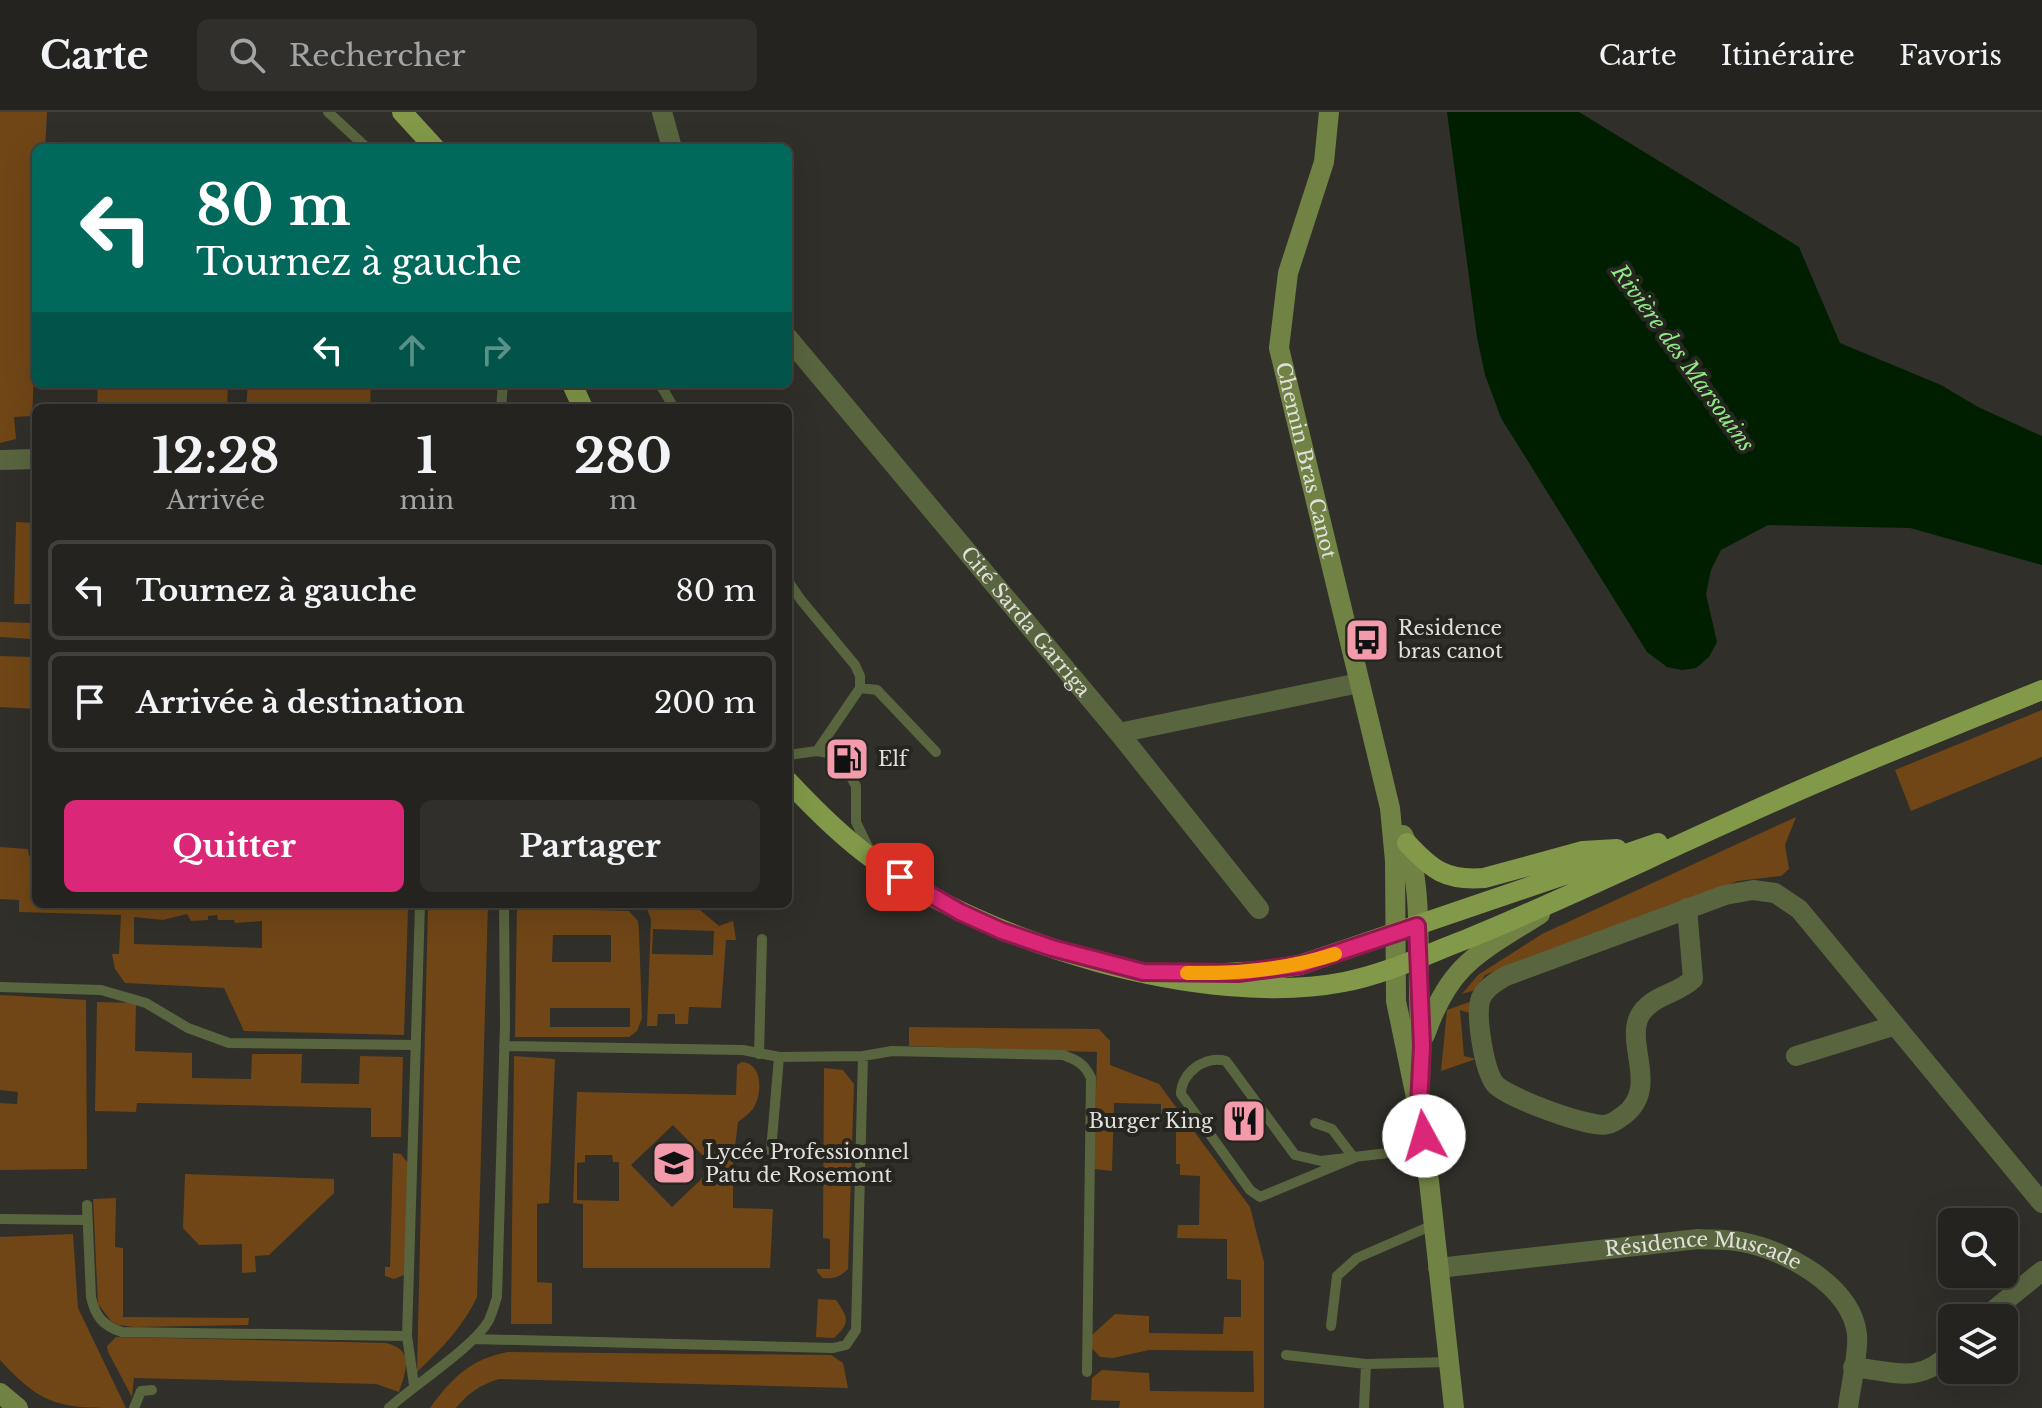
<!DOCTYPE html>
<html lang="fr">
<meta charset="utf-8">
<style>
body{margin:0;font-family:"Libre Baskerville",serif;background:#302f2c;color:#f1f3f6;height:100vh;display:flex;flex-direction:column;font-size:30px;white-space:nowrap}
*{box-sizing:border-box;margin:0}
p{font-size:26px;color:#a3a4a4}
.icon{flex:none;width:44px;height:44px;fill:none;stroke:currentColor;stroke-width:2;stroke-linecap:round;stroke-linejoin:round}
.map{position:relative;flex:1;overflow:hidden}
.side{position:absolute;left:32px;top:292px;width:760px;height:504px;display:flex;flex-direction:column;background:#24231f;border-radius:12px;box-shadow:0 8px 32px #0002,0 0 0 2px #41403d}
.side>*{flex:none}
.guide{position:absolute;left:32px;top:32px;width:760px;height:244px;border-radius:12px;box-shadow:0 8px 32px #0002,0 0 0 2px #41403d;background:#00695c;color:#fff;overflow:hidden}
.fabs{position:absolute;left:1938px;top:1096px;display:grid;gap:16px}
.fabs a{display:grid;place-items:center;width:80px;height:80px;border-radius:12px;background:#24231f;box-shadow:0 8px 32px #0002,0 0 0 2px #41403d;font-size:40px}
.pin{position:absolute;display:grid;place-items:center;width:68px;height:68px;color:#fff;margin:-34px;border-radius:16px;box-shadow:0 4px 12px #0006}
.me{position:absolute;width:88px;margin:-44px;rotate:354deg;stroke-linejoin:round;filter:drop-shadow(0 0 6px #0008)}
.turn{display:flex;align-items:center;gap:28px;height:168px;padding:0 32px;font-size:36px}
.turn .icon{width:104px;height:104px;stroke-width:2.5}
.turn b{display:block;font-size:56px;line-height:68px}
.lanes{display:flex;align-items:center;height:76px;padding:0 32px;background:#0003;justify-content:center;gap:40px;direction:ltr}
.lanes .off{opacity:.35}
.eta{display:flex;justify-content:space-evenly;align-items:center;height:136px;text-align:center}
.eta b{font-size:48px;font-weight:800;line-height:56px}
.button{display:flex;gap:16px;margin-top:auto;padding:16px 32px}
.button a{flex:1;height:92px;border-radius:12px;background:#db2777;color:#fff;font-size:32px;font-weight:800;line-height:92px;text-align:center}
.button a+a{background:#302f2c;color:#f1f3f6}
ul{padding:0;list-style:none}
li{display:flex;align-items:center;gap:24px;height:100px;margin:0 16px 12px;padding:0 16px;border:4px solid #41403d;border-radius:12px}
li div{flex:1}
li b{display:block;font-size:30px}
li em{font-style:normal}
header{display:flex;align-items:center;gap:48px;box-sizing:border-box;height:112px;padding:0 40px;background:#24231f;border-bottom:2px solid #41403d}
header strong{font-size:38px}
nav{display:flex;gap:44px;margin-inline-start:auto;font-size:28px}
.search{width:560px;height:72px;background:#302f2c;display:flex;align-items:center;gap:20px;box-sizing:border-box;padding:0 28px;border-radius:12px;color:#a3a4a4;font-size:30px}
.map>svg:first-child{display:block}
</style>
<header>
<strong>Carte</strong>
<div class="search"><svg class="icon" aria-label="search" viewBox="0 0 24 24"><circle cx="10" cy="10" r="6"/><path d="M15 15l6 6"/></svg>Rechercher</div>
<nav><a>Carte</a><a>Itinéraire</a><a>Favoris</a></nav>
</header>
<div class="map">
<svg width="2042" height="1296" viewBox="0 0 2042 1296">
<rect width="100%" height="100%" fill="#302f29"/>
<path fill="#704616" fill-rule="evenodd" d="M0,0h47l-2,36h-9v188l-4,80 -18,1 2,22 -16,4z
M98,272h130l-1,24 -130,-2z
M248,272h123l-1,24h-124z
M16,410l20,1v81h-22z
M0,510l36,1v86l-36,-2v-51l31,1 1,-18 -32,-2z
M2042,598v47l-131,54 -16,-41z
M1796,705l-11,28 4,24 -8,7 -43,5 -253,94 -10,15 -13,4 16,-19 64,-41z
M0,735l28,2 1,7 7,6v42h294l78,5 -4,126 -160,-4 -20,-43 -99,-5 -10,-14 -3,-15h7l2,-39 -102,-3v-12l-19,-1zM187,802l4,7 17,-1v-4l9,-1 1,5h16l1,3 27,-2v27l-128,-4v-27l29,3z
M428,792h60l-11,393c-15,31 -35,51 -60,75z
M517,792h37v5l75,2 9,10 1,10 3,87 -5,13 -8,6h-114zM553,823h58v27h-59zM630,896v19h-80v-19z
M645,792h60l-5,6 19,16 14,-5 3,19h-10l-5,68 -32,-1 -1,17h-13v-10h-17l-1,12h-10l4,-107zM653,817l61,2 -1,24 -61,-1z
M0,883l86,5 1,169 -87,1v-67l17,1 1,-12 -18,-2z
M1472,889l3,14 -15,-5 4,46 12,3 -35,12 6,-61z
M97,890l39,1 -1,48 57,2v25l59,1 1,-25h50l-1,29 58,1 1,-28 43,1 -2,80h-30v-29l-234,-5 -1,9 -41,-1z
M909,915l190,2 11,12v24l49,19 91,123 14,55v146h-145l1,-7 -29,-1 1,-22 10,-8 47,3 1,18 104,1 -1,-41 -104,-1 -36,8 -13,-1 -9,-10 1,-12 23,-21 34,2v17l74,1 1,-17h17v-37l-14,-1v-40l-50,-1 1,-13h21l1,-49 -20,-1v-11h-4v-46h-15v-14l-47,-1 -2,68 -18,-2 3,-117 -188,-6z
M514,944l41,3 -6,144 -12,1v78l15,1v41h-41z
M742,950c22,2 20,33 11,47 -4,5 -10,9 -15,13l-5,41v45l40,1 -3,59h-187v-64l-10,-1 4,-111 159,3 1,-30zM673,1013l41,42 -42,40 -41,-42zM585,1043h27l1,7h6v39l-42,-1v-37l8,-1z
M824,956l19,2 11,14 -6,185c-8,8 -14,10 -25,9l-6,-6v-3h13v-30l-7,-1z
M393,1041l8,1 9,12 -6,109 -10,4 -9,-3v-9h5z
M185,1062l149,5v14l-65,62 -14,1 1,16 -14,1v-29l-43,1 -16,-17z
M116,1086l-1,49 8,1v69l126,1 -1,7 -114,2 -16,-2 -7,-4 -13,-17 -5,-105z
M73,1122l5,74 48,100c-64,0 -82,0 -126,-48v-123z
M818,1187l18,1c12,17 15,23 -2,38l-18,-1z
M116,1225l270,6c29,7 20,27 13,49l-23,-8 -242,-6 -2,19 -24,-45 -1,-6z
M508,1240l323,3 12,8 5,25 -349,-9c-19,6 -31,14 -43,29h-26c22,-30 40,-49 78,-56z"/>
<path fill="#001f00" d="M1447,0h132l220,135 41,96 101,42 37,22 64,29v129l-132,-37 -142,-3 -47,25 -10,20 -5,24 11,48 -8,15 -13,11 -14,2 -15,-3 -20,-15 -146,-234 -16,-43 -8,-38z"/>
<g fill="none" stroke-linecap="round" stroke-linejoin="round">
<path stroke="#59653f" stroke-width="10" d="M328,0l39,36
M660,272l14,24
M501,296l2,-24
M788,469l13,19 54,65 5,11v12l-43,63
M860,576l17,2 59,62
M788,643l29,-4 11,2
M848,660l8,14v36l13,27
M0,875l101,3 45,13 42,25 41,15 187,2
M504,934l239,4 36,7 84,-1 29,-5 171,4c14,5 22,9 28,23l-4,294
M759,942l3,-115
M1315,1011l17,6 22,29
M771,1039l8,-94
M1396,1040l28,-16
M1354,1046l-94,39 -10,-7 -69,-96c0,-21 24,-39 45,-33l69,94 26,6 75,-9 28,8
M87,1093l4,92c4,19 12,29 31,35l285,4
M0,1107l87,1
M1331,1214l6,-50 20,-18 76,-33
M474,1227l359,9 13,-3 10,-15 7,-274
M1286,1243l80,9 83,-2
M414,1273l-7,-49 13,-432
M134,1296l7,-17 11,-1
M389,1296c25,-23 86,-62 100,-88 3,-7 6,-16 8,-23l8,-272 -1,-121
M1364,1296l2,-44"/>
<g stroke="#59653f" stroke-width="20">
<path d="M662,0l10,36"/>
<path id="s1" d="M788,226l331,395 140,176"/>
<path d="M0,348l36,-1"/>
<path d="M1119,621l240,-50"/>
<path d="M1687,796l6,71c-16,16 -43,16 -54,38 -13,29 20,71 -15,98 -5,3 -10,8 -16,9 -15,6 -102,-27 -113,-40 -11,-14 -19,-66 -15,-83 3,-12 16,-19 26,-25l219,-81 28,-5 22,3 24,16 243,294"/>
<path d="M1796,944l97,-30"/>
<path id="s2" d="M1438,1156l260,-29c14,1 30,0 44,3 43,8 109,43 115,92 2,18 -7,55 -9,74"/>
<path d="M1984,1206l58,-47"/>
<path d="M1853,1255c42,5 67,18 99,-16"/>
</g>
<g stroke="#718245" stroke-width="20">
<path id="s3" d="M1329,0l-5,50 -36,111 -9,75 111,460 5,53 1,140 28,135 -1,15 6,30 25,227"/>
<path d="M1403,723c19,38 15,111 16,154 0,30 3,58 1,88"/>
<path d="M1425,923c25,-72 54,-82 115,-121"/>
<path d="M0,1281l18,15"/>
</g>
<path stroke="#829949" stroke-width="20" d="M402,0l33,36
M572,272l11,24
M788,669c27,29 54,56 86,79 111,83 332,149 470,122 42,-8 83,-28 123,-43 91,-37 175,-78 264,-118 102,-47 207,-89 311,-131
M1407,731c25,27 39,38 77,35l99,-27 34,-2
M1207,862l55,-3 38,-6 358,-122"/>
</g>
<g fill="none" stroke-linecap="round" stroke-linejoin="round">
<g stroke="#8e194d" stroke-width="20">
<path id="route" d="M900,765l60,35 42,19 50,17 91,24 95,1 62,-8 117,-39 5,120 -3,59 5,31"/>
</g>
<use href="#route" stroke="#db2777" stroke-width="14"/>
<path stroke="#f59e0b" stroke-width="14" d="M1187,861c51,1 99,-3 148,-19"/>
</g>
<defs>
<g id="bus-square" transform="scale(2.3)"><rect x="-9" y="-9" width="18" height="18" rx="4" fill="#f39aab" stroke="#26251f"/><path d="M-5-6H5V4H4V6H2V4H-2V6H-4V4H-5ZM-3.5-4V0h7V-4ZM-3.5 1.2v1.5H-2V1.2ZM2 1.2v1.5H3.5V1.2Z" fill="#111"/></g>
<g id="fuel-square" transform="scale(2.3)"><rect x="-9" y="-9" width="18" height="18" rx="4" fill="#f39aab" stroke="#26251f"/><path d="M-5.5-6h7V0h2V4h1.3V-2.5L3-4.5l.8-.8L6-3V5H2.5V1h-1V6h-7ZM-4.2-4.7v3.2H.2V-4.7Z" fill="#111"/></g>
<g id="restaurant-square" transform="scale(2.3)"><rect x="-9" y="-9" width="18" height="18" rx="4" fill="#f39aab" stroke="#26251f"/><path d="M-5-6h1v4h1v-4h1v4h1v-4h1v5L-1.5 .5V6h-2V.5L-5-1ZM5-6V6H3V1.5H1.5Q1.5-4 5-6Z" fill="#111"/></g>
<g id="school-square" transform="scale(2.3)"><rect x="-9" y="-9" width="18" height="18" rx="4" fill="#f39aab" stroke="#26251f"/><path d="M0-5L7-2L0 1L-7-2ZM-4 1L0 2.5L4 1V4Q0 6-4 4Z" fill="#111"/></g>
</defs>
<g fill-rule="evenodd">
<use href="#bus-square" x="1367" y="528"/>
<use href="#fuel-square" x="847" y="647"/>
<use href="#restaurant-square" x="1244" y="1009"/>
<use href="#school-square" x="674" y="1051"/>
</g>
<g text-anchor="middle" dominant-baseline="central" stroke-width="8" stroke-linejoin="round" paint-order="stroke">
<g font-size="20" fill="#e1e0dc" stroke="#26251f">
<text stroke="none"><textPath href="#s3" startOffset="358">Chemin Bras Canot</textPath></text>
<text stroke="none"><textPath href="#s1" startOffset="370">Cité Sarda Garriga</textPath></text>
<text stroke="none"><textPath href="#s2" startOffset="268">Résidence Muscade</textPath></text>
</g>
<g font-size="20" fill="#e1e0dc" stroke="#26251f" text-anchor="start">
<text x="1398" y="516">Residence<tspan x="1398" dy="23">bras canot</tspan></text>
<text x="878" y="647">Elf</text>
<text x="1213" y="1009" text-anchor="end">Burger King</text>
<text x="705" y="1040">Lycée Professionnel<tspan x="705" dy="23">Patu de Rosemont</tspan></text>
</g>
<g font-size="22" font-style="italic" fill="#8fe885" stroke="#26251f">
<text transform="translate(1683 246) rotate(54)">Rivière des Marsouins</text>
</g>
</g>
</svg>
<div class="fabs">
<a><svg class="icon" aria-label="search" viewBox="0 0 24 24"><circle cx="10" cy="10" r="6"/><path d="M15 15l6 6"/></svg></a>
<a><svg class="icon" aria-label="layers" viewBox="0 0 24 24"><path d="M12 4l9 5-9 5-9-5zM3 14l9 5 9-5"/></svg></a>
</div>
<div class="pin" style="left:900px;top:765px;background:#d93025"><svg class="icon" aria-label="arrive" viewBox="0 0 24 24"><path d="M6 21V4h12l-3 4 3 4H6"/></svg></div>
<svg class="me" style="left:1424px;top:1024px" viewBox="-20 -20 40 40"><circle r="19" fill="#fff"/><path d="M0-13L10 11 0 6-10 11z" fill="#db2777"/></svg>
<div class="guide">
<div class="turn"><svg class="icon" aria-label="left" viewBox="0 0 24 24"><path d="M17 20v-9H6M10 6l-5 5 5 5"/></svg><div><b>80 m</b>Tournez à gauche</div></div>
<div class="lanes"><svg class="icon" aria-label="left" viewBox="0 0 24 24"><path d="M17 20v-9H6M10 6l-5 5 5 5"/></svg><svg class="icon off" aria-label="ahead" viewBox="0 0 24 24"><path d="M12 20V5M6 11l6-6 6 6"/></svg><svg class="icon off" aria-label="right" viewBox="0 0 24 24"><path d="M7 20v-9h11M14 6l5 5-5 5"/></svg></div>
</div>
<section class="side">
<div class="eta">
<div><b>12:28</b><p>Arrivée</p></div>
<div><b>1</b><p>min</p></div>
<div><b>280</b><p>m</p></div>
</div>
<ul>
<li><svg class="icon" aria-label="left" viewBox="0 0 24 24"><path d="M17 20v-9H6M10 6l-5 5 5 5"/></svg><div><b>Tournez à gauche</b></div><em>80 m</em></li>
<li><svg class="icon" aria-label="arrive" viewBox="0 0 24 24"><path d="M6 21V4h12l-3 4 3 4H6"/></svg><div><b>Arrivée à destination</b></div><em>200 m</em></li>
</ul>
<div class="button"><a>Quitter</a><a>Partager</a></div>
</section>
</div>
